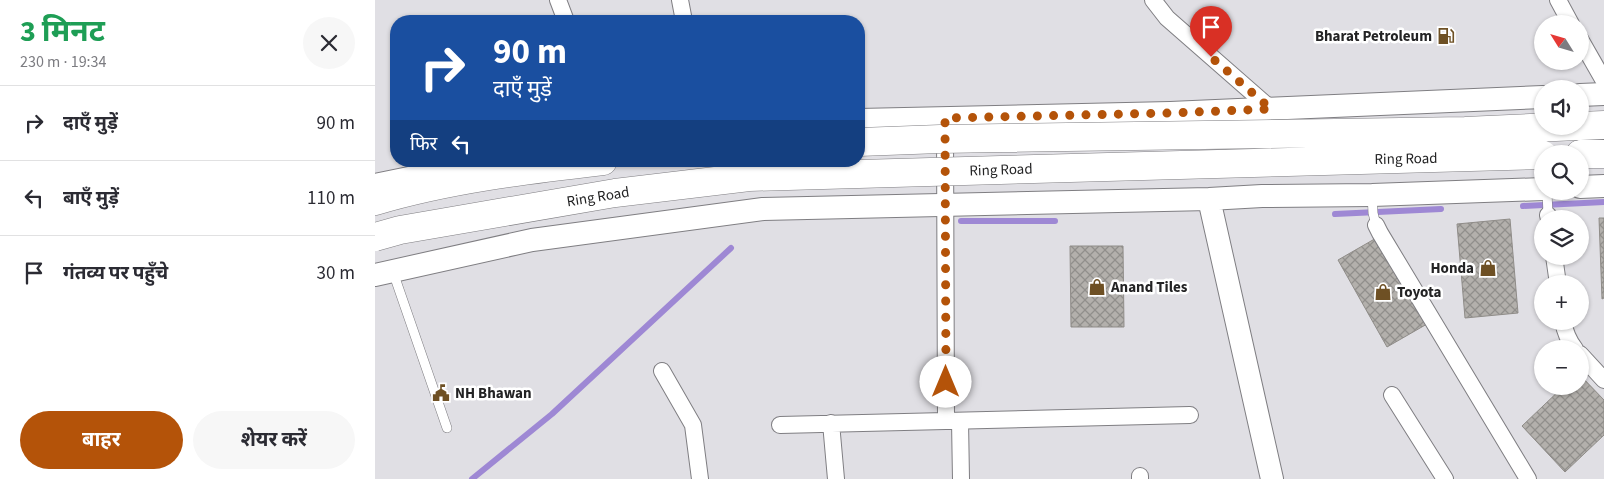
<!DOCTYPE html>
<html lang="hi">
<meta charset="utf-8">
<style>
body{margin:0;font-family:"Source Sans 3","Noto Sans Devanagari",sans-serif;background:#f7f7f7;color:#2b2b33;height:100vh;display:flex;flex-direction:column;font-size:19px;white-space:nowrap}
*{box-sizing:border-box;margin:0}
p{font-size:16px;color:#7c7c81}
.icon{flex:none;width:28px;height:28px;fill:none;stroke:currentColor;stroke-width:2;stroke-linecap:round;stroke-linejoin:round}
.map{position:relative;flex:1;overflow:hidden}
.drawer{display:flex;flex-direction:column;background:#fff;width:375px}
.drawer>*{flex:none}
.banner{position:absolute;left:15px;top:15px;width:475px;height:152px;border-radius:20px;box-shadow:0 1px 4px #0004;background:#1a4fa0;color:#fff;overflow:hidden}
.needle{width:32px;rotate:307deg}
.fabs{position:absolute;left:1159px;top:15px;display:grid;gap:10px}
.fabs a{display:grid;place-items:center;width:55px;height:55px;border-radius:50%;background:#fff;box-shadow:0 1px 4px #0004;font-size:25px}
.pin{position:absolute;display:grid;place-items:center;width:42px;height:42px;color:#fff;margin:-51px -21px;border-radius:50% 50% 50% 0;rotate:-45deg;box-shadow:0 0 5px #0007}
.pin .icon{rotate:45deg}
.me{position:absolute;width:55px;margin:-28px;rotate:0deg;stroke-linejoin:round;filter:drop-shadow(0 0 4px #0008)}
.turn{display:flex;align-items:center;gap:18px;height:105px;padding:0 20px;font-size:22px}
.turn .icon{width:65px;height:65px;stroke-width:2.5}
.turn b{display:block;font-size:35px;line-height:42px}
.then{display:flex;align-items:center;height:48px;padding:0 20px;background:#0003;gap:10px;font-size:19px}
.round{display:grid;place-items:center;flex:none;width:52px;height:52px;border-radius:26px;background:#f7f7f7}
.summary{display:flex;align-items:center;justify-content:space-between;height:85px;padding:0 20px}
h1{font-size:30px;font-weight:700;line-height:38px;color:#1e9e55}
.cta{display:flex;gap:10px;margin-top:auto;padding:10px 20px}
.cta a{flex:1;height:58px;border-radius:30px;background:#b45309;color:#fff;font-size:20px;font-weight:700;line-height:58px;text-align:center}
.cta a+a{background:#f7f7f7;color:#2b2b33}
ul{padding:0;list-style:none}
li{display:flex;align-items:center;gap:15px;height:75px;padding:0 20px;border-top:1px solid #e1e1e2}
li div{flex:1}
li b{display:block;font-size:19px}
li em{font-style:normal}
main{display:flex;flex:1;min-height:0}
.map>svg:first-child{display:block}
</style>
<main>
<section class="drawer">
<div class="summary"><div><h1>3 मिनट</h1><p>230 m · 19:34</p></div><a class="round"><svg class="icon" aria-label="close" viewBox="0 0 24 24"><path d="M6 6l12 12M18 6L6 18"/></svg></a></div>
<ul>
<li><svg class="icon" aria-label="right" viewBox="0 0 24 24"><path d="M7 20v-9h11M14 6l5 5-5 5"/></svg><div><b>दाएँ मुड़ें</b></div><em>90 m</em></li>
<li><svg class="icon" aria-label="left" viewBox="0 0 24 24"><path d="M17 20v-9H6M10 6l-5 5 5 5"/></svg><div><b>बाएँ मुड़ें</b></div><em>110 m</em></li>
<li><svg class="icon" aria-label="arrive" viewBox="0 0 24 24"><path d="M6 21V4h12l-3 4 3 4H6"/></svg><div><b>गंतव्य पर पहुँचे</b></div><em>30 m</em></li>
</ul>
<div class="cta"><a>बाहर</a><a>शेयर करें</a></div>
</section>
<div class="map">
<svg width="1229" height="479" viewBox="0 0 1229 479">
<defs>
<pattern id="building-cross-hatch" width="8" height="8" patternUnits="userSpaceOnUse" patternTransform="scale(1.25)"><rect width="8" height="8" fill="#b3b0ac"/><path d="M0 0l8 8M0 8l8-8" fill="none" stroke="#918f8c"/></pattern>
</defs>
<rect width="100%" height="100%" fill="#e0dfe4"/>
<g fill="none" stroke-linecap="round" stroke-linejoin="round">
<path stroke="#9e88d4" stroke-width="6" d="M1148,206l81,-4
M960,214l106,-5
M586,221h94
M97,479l80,-65 179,-166"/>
</g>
<path fill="url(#building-cross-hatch)" stroke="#8f8c88" d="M1224,218h5v80l-2,1z
M1135,219l8,94 -53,5 -8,-94z
M1003,237l49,87 -40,23 -49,-87z
M695,246h53l1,81h-53z
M1205,375l24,25v35l-39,37 -43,-46 42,-40h16z"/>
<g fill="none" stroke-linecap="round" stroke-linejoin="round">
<g stroke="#7f7e82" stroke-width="10">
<path id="lane" d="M1172,191l1,24
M997,195l1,18 3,12
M18,272l54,156"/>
</g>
<g stroke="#7f7e82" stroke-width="18">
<path id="street" d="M183,0l8,21
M305,0l4,21
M778,0l14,18 104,91
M1183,0l13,24
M1205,39l24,42
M570,130l1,291
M1173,215l1,4
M1001,225l4,8 148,246
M1179,256l4,28
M1188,321c2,12 5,19 12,28
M1205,354l24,26
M287,371l31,54 7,54
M1017,395l53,84
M585,421l1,58
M456,423l5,56
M405,425l410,-10
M765,479v-3"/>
</g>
<g stroke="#7f7e82" stroke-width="24">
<path id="secondary" d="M1205,95l24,-1
M484,120l311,-7 373,-16
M0,185l117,-24
M1205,187l24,-1
M834,199l63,280
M0,275l157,-35 231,-31 446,-10 53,-3 110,-1 171,-6"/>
</g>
<g stroke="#7f7e82" stroke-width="29">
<path id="highway" d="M1205,126l24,-1
M1205,154h24
M0,201c74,-22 151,-31 228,-40"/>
</g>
<use href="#lane" stroke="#fff" stroke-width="9"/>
<use href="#street" stroke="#fff" stroke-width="16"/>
<use href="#secondary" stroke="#fff" stroke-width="22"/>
<use href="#highway" stroke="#fff" stroke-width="28"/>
<g stroke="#7f7e82" stroke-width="29" stroke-linecap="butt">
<path id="highway-bridge" d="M484,142l81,-3 525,-8 112,-5
M0,237l25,-7 215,-37 134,-16 794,-22"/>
</g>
<use href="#highway-bridge" stroke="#fff" stroke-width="28"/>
</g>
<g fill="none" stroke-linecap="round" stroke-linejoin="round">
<path stroke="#b45309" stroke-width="9" stroke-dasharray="0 16.2" d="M571,382l-1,-264 225,-5 101,-4 -60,-52"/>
</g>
<defs>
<g id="fuel-bare" transform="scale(1.35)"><path d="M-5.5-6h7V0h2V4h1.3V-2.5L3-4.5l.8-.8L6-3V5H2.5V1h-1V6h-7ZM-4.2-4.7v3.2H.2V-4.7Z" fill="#6e5024" stroke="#fff" stroke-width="2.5" paint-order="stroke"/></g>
<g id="shop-bare" transform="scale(1.35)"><path d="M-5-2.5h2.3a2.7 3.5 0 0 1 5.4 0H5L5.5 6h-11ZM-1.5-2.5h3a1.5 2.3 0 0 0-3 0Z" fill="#6e5024" stroke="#fff" stroke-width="2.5" paint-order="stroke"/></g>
<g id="civic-bare" transform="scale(1.35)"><path d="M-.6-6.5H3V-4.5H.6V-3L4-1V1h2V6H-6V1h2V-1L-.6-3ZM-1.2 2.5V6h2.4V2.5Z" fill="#6e5024" stroke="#fff" stroke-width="2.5" paint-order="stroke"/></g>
</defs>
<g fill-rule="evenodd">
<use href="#fuel-bare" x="1071" y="36"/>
<use href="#shop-bare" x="1113" y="268"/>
<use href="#shop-bare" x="722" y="287"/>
<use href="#shop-bare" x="1008" y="292"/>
<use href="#civic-bare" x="66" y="393"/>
</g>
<g text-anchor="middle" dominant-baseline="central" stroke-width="5" stroke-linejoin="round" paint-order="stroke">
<g font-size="15" font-weight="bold" fill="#232324" stroke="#fff" text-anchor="start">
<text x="1057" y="36" text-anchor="end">Bharat Petroleum</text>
<text x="1099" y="268" text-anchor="end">Honda</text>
<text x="736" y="287">Anand Tiles</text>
<text x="1022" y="292">Toyota</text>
<text x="80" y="393">NH Bhawan</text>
</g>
<g font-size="15" fill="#232324" stroke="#fff">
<text transform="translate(1031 159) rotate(-1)">Ring Road</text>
<text transform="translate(626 170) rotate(-2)">Ring Road</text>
<text transform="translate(223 197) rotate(-9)">Ring Road</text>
</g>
</g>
</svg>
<div class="fabs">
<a><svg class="needle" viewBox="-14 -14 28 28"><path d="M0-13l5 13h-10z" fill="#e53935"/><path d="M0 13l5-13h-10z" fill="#7c7c81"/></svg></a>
<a><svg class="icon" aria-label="sound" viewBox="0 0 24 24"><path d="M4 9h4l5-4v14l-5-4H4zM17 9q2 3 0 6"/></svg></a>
<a><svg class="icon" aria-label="search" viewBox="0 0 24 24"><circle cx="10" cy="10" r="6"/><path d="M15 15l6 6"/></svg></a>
<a><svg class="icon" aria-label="layers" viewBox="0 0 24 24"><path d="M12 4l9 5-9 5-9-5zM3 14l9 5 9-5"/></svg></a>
<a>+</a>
<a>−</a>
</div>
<div class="pin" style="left:836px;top:57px;background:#d93025"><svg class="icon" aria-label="arrive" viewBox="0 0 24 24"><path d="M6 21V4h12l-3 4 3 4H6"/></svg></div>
<svg class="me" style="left:571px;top:382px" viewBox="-20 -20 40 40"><circle r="19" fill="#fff"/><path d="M0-13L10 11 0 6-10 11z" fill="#b45309"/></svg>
<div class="banner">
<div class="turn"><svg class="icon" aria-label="right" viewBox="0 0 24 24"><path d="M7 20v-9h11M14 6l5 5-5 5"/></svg><div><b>90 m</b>दाएँ मुड़ें</div></div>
<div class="then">फिर<svg class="icon" aria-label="left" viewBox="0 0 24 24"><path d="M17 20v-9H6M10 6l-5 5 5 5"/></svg></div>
</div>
</div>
</main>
